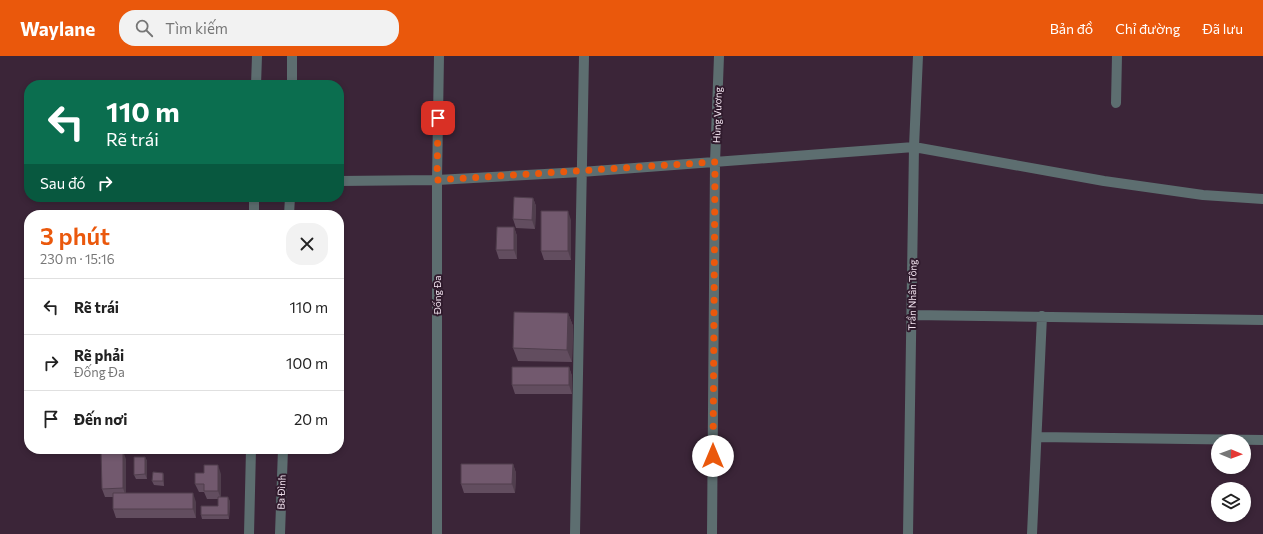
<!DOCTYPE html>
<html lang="vi">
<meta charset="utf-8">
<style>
body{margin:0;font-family:Commissioner,sans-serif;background:#f2f2f2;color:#222;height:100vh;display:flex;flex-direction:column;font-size:15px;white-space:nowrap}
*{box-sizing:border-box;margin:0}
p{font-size:13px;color:#767676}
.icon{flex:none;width:22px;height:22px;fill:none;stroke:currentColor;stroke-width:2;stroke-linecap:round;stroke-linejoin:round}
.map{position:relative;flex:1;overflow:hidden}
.side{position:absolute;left:24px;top:154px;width:320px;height:244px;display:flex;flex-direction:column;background:#fff;border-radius:16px;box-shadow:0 2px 6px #0003}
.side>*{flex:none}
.guide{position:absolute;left:24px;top:24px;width:320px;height:122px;border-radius:16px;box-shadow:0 2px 6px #0003;background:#0b6e4f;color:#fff;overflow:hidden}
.needle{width:26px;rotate:91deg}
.buttons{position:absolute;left:1211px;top:378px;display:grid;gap:8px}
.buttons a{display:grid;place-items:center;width:40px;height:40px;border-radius:50%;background:#fff;box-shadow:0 2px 6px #0003;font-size:20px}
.pin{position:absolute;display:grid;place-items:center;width:34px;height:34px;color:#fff;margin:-17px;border-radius:8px;box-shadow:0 2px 6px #0006}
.me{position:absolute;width:44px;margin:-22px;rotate:0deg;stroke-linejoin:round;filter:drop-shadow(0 0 3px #0008)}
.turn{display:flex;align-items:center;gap:14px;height:84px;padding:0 16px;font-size:18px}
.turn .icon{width:52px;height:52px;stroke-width:2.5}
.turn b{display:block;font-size:28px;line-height:34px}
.then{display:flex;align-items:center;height:38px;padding:0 16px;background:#0003;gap:8px;font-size:15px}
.round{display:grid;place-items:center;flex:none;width:42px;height:42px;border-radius:16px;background:#f2f2f2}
.headline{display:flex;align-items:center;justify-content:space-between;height:68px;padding:0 16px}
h1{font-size:24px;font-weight:600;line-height:30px;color:#ea580c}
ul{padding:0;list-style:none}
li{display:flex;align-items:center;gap:12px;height:56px;padding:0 16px;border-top:1px solid #e0e0e0}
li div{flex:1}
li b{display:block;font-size:15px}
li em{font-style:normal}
header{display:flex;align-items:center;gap:24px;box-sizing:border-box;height:56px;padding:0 20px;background:#ea580c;color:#fff}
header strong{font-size:19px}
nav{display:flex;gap:22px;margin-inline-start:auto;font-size:14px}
.search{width:280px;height:36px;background:#f2f2f2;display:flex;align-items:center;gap:10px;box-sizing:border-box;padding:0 14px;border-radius:16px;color:#767676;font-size:15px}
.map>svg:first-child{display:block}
</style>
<header>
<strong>Waylane</strong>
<div class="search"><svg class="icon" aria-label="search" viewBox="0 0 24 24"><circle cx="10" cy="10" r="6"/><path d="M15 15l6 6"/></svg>Tìm kiếm</div>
<nav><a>Bản đồ</a><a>Chỉ đường</a><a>Đã lưu</a></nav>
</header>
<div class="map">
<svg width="1263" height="478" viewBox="0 0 1263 478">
<rect width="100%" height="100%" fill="#3b2538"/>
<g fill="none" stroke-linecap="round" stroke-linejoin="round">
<path stroke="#5d6e70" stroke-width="10" d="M256,29l1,-29
M292,29v-29
M1116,47l1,-47
M339,125l98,-1 144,-8 333,-25 190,34 99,14 60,4
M254,159v-18
M289,159l1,-18
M912,259l351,5
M1037,381l226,3
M249,478l2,-85
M280,478l3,-85
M437,478v-354l2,-124
M575,478l9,-478
M712,478l3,-372 4,-106
M908,478l6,-387 4,-91
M1032,478l10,-218"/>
</g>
<path fill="#624d5f" d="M533,142l3,8 -1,23 -19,-1 -3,-9z
M571,164v40h-27l-3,-9z
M514,171l3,9v23h-18l-3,-9z
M568,257l5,13 -1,36 -54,-1 -5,-13z
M569,311l3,9v18h-57l-3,-9z
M145,401l2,4v18h-11l-2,-4z
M126,403v34l70,9v16h-80l-3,-9v-12h-8l-3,-8z
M513,408l3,9 -1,20h-51l-3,-9z
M163,417l1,4v9l-10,-1 -2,-4z
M221,418v23l9,4 -1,18h-27l-1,-4 17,-9v-7h-11l-3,-7h-5l-4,-8z"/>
<path fill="#503e4d" d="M533,142l3,8 -1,23 -3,-9z
M568,155l3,9v40l-3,-9z
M514,171l3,9v23l-3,-9z
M568,257l5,13 -1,36 -5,-12z
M569,311l3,9v18l-3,-9z
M123,395l3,8v38l-3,-9z
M145,401l2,4v18l-2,-5z
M513,408l3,9 -1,20 -3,-9z
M218,409l3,9v25l-3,-8z
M163,417l1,4v9l-1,-5z
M193,437l3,9v16l-3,-9z
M228,441l2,4 -1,18 -1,-4z"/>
<path fill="#72596e" stroke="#503e4d" d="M514,141l19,1 -1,22 -19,-1z
M541,155h27v40h-27z
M497,171h17v23h-18z
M514,256l54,1 -1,37 -54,-2z
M512,311h57v18h-57z
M101,395h22v37l-21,1z
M134,401h11v17l-11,1z
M461,408h52l-1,20h-51z
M204,409h14v26h-14v-7h-9v-11h9z
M153,416l10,1v8h-11z
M113,437h80v16h-80z
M218,441h10v18h-27v-9h17z"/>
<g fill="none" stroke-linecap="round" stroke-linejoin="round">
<path stroke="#ea580c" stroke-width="7" stroke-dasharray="0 12.6" d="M438,62l-1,62 278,-18 -2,294"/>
</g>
<g text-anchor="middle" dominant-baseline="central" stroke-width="4" stroke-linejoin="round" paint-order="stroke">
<g font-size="10" fill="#f3e4f0" stroke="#301b2d">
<text transform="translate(717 59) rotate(-88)">Hùng Vương</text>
<text transform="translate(437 239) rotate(-90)">Đống Đa</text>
<text transform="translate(912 239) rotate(-89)">Trần Nhân Tông</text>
<text transform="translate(281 436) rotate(-88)">Ba Đình</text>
</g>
</g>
</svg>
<div class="buttons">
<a><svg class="needle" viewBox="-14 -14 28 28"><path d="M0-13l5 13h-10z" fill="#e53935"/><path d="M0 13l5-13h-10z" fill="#767676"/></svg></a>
<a><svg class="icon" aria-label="layers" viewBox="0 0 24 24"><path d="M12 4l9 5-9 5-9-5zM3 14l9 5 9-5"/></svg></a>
</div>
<div class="pin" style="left:438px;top:62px;background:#d93025"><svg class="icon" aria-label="arrive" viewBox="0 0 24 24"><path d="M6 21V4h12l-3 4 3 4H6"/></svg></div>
<svg class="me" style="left:713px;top:400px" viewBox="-20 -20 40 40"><circle r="19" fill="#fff"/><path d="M0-13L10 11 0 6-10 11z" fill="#ea580c"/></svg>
<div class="guide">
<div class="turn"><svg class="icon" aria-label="left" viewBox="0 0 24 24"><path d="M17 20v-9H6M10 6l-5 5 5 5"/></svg><div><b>110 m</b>Rẽ trái</div></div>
<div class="then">Sau đó<svg class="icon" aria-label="right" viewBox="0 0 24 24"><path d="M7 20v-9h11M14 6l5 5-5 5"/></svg></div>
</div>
<section class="side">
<div class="headline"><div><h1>3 phút</h1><p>230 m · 15:16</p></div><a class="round"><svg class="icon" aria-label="close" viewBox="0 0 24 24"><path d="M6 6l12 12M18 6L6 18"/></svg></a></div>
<ul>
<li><svg class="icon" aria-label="left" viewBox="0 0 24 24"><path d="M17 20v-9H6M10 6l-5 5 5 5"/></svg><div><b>Rẽ trái</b></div><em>110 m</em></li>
<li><svg class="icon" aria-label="right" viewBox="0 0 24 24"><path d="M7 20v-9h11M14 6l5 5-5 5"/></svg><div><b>Rẽ phải</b><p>Đống Đa</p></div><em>100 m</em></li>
<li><svg class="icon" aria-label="arrive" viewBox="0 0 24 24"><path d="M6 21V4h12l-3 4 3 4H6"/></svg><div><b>Đến nơi</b></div><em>20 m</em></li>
</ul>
</section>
</div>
